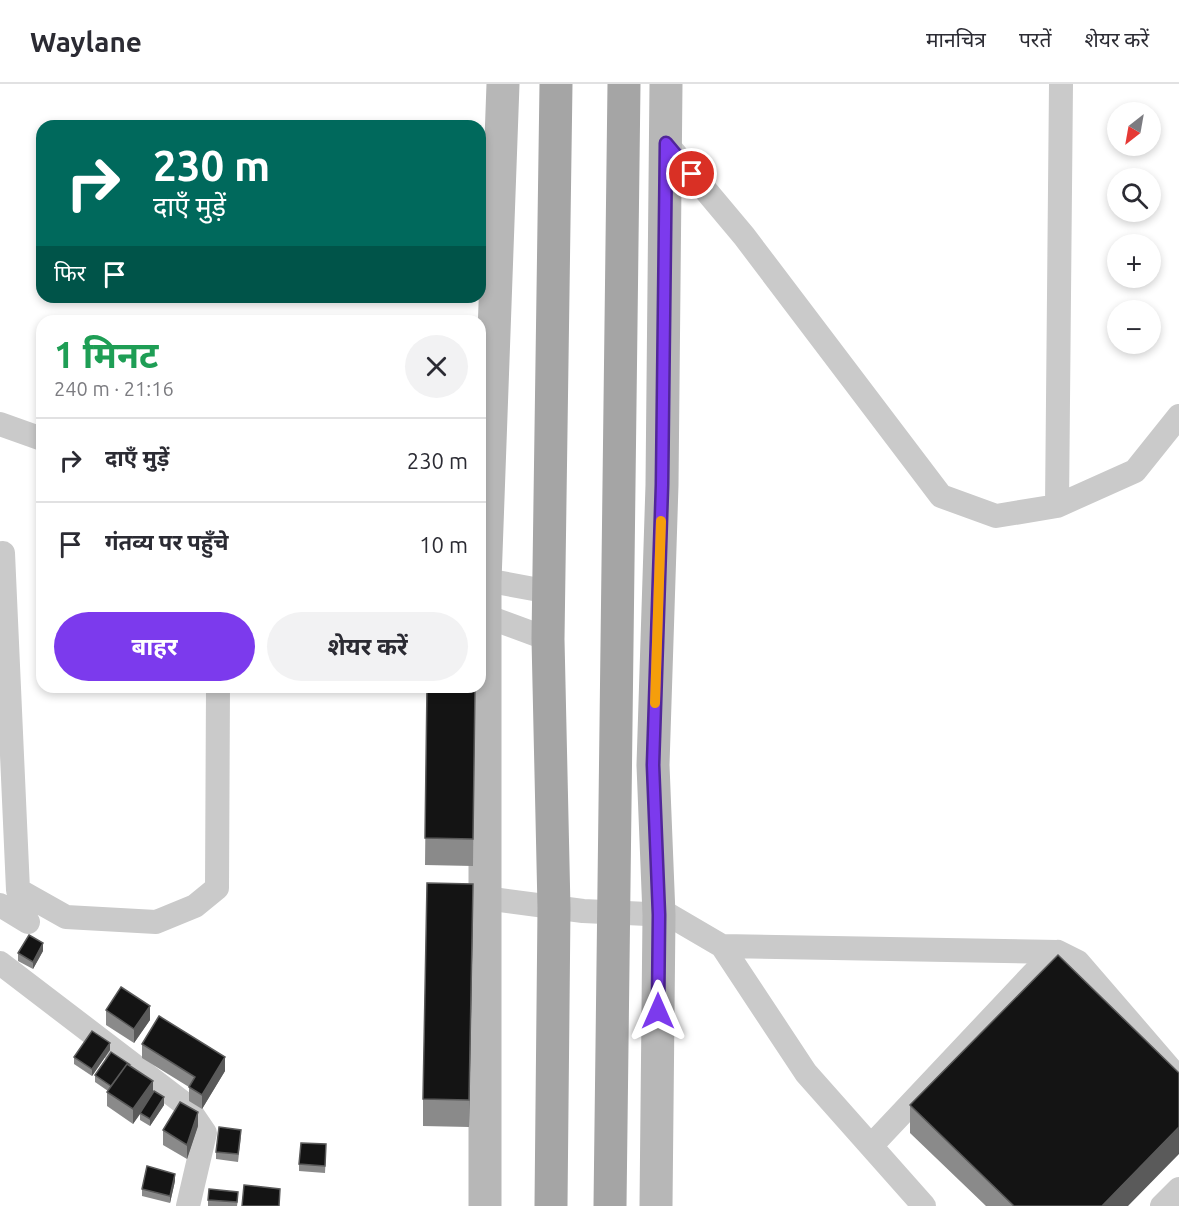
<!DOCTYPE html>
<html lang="hi">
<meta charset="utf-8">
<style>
body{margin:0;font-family:Ubuntu,"Noto Sans Devanagari",sans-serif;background:#f2f2f3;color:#2b2b33;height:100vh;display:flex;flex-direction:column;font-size:22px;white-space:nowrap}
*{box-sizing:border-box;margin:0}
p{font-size:20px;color:#7c7c81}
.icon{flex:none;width:33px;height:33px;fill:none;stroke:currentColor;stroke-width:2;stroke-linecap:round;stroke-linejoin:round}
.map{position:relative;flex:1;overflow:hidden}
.panel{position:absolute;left:36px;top:231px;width:450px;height:378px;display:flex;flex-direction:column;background:#fff;border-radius:18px;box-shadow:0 3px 9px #0003}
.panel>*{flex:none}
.banner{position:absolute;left:36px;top:36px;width:450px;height:183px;border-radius:18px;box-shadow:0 3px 9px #0003;background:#00695c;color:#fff;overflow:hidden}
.needle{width:39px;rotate:211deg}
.controls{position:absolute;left:1107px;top:18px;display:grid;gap:12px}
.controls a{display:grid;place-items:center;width:54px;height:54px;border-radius:50%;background:#fff;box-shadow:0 3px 9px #0003;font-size:30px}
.pin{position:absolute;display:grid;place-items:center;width:51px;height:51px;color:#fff;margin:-26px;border:3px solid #fff;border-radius:50%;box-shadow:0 2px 6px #0007}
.me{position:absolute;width:66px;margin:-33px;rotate:0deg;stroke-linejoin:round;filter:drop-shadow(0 0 4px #0008)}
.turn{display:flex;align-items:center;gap:21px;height:126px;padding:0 18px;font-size:27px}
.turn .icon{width:78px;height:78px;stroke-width:2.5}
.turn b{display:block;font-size:42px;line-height:51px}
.then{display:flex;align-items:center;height:57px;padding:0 18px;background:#0003;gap:12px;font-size:22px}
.round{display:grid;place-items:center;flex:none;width:63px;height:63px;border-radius:32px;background:#f2f2f3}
.summary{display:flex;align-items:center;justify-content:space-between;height:102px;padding:0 18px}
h1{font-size:36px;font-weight:700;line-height:45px;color:#1e9e55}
.cta{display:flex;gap:12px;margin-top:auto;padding:12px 18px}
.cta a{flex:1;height:69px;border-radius:36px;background:#7c3aed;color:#fff;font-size:24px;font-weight:700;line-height:69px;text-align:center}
.cta a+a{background:#f2f2f3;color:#2b2b33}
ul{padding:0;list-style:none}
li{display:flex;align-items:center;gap:18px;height:84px;padding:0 18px;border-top:2px solid #e1e1e2}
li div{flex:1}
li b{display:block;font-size:22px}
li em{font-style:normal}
header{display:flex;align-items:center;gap:36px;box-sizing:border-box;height:84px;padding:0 30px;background:#fff;border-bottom:2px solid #e1e1e2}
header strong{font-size:28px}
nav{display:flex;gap:33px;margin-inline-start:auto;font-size:21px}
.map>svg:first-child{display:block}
</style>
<header>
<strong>Waylane</strong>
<nav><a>मानचित्र</a><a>परतें</a><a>शेयर करें</a></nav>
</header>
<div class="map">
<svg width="1179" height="1122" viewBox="0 0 1179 1122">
<rect width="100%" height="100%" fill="#fff"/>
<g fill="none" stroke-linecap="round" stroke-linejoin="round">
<path stroke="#cacaca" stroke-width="24" d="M666,59l78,93 197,260 55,20 61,-10 78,-35 44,-55
M0,340l42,15
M1057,422l4,-422
M3,469l15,337 48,27 90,5 39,-16 22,-18 1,-201
M480,495l70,13
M480,530l68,25
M485,814l98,13 86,4 53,31 84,127 118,133
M0,821l28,17
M722,862l336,6
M0,879l186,142 19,28 -17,73
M871,1062l163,-173 24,-21 20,10 101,117
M1162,1122l17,-17"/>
<path stroke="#b7b7b7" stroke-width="33" d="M485,1122v-625l18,-497
M656,1122l3,-291 -6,-150 9,-280 4,-401"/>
<path stroke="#a5a5a5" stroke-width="33" d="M551,1122l3,-298 -6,-269 8,-555
M610,1122l14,-1122"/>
</g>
<path fill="#8a8a8a" d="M427,603h48l-2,179 -48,-1z
M473,827l-4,216 -46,-1v-27z
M43,867l-10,18 -15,-8v-8z
M106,926l44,10 -16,23 -28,-18z
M142,960l83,27 -23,38 -13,-8v-14l-47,-29z
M110,966l-18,26 -18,-12v-7z
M129,981l24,28 11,12 -14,21 -10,-6v-7l-7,11 -26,-18v-14l1,-1 -13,-9v-7z
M910,1021l218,101h-142l-76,-73z
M198,1042l-11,33 -24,-14v-15z
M241,1053l-3,25 -22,-3v-7z
M326,1068l-1,21 -26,-2v-7z
M175,1097l-5,22 -28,-7v-7z
M238,1115l-1,7h-29v-6z"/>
<path fill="#5a5a5a" d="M473,800v27l-4,216v-27z
M43,859v8l-10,18v-7z
M150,922v14l-16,23v-14z
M110,959v7l-18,26v-7z
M225,973v14l-23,38v-14z
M153,997v15l-20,28v-15z
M164,1013v8l-14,21v-7z
M198,1028v14l-11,33v-14z
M1179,1043v27l-51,52h-26z
M175,1090v7l-5,22v-7z"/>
<path fill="#141414" stroke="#5a5a5a" stroke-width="1.5" d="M427,603h48l-2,152 -48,-1z
M427,799l46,1 -4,216 -46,-1z
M29,851l14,8 -10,19 -15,-9z
M1058,871l121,118v54l-77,79h-88l-104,-101z
M121,903l29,19 -16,23 -28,-19z
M159,932l66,41 -23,38 -13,-8 6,-10 -53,-33z
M92,947l18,12 -18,26 -18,-12z
M111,968l18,12h-2l-16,22 -16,-11z
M127,980l26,17 -20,28 -26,-17z
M154,1007l10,6 -14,22 -10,-6z
M180,1018l18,10 -11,33 -24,-15z
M219,1043l22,3 -3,24 -22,-2z
M301,1059l25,1 -1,22 -26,-2z
M147,1082l28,8 -5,22 -28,-7z
M244,1101l36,4 -1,17h-37z
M209,1105l29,3 -1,10 -29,-2z"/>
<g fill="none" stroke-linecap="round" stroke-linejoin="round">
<g stroke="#51269a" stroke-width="15">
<path id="route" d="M658,927l1,-96 -6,-150 9,-280 4,-342 26,31"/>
</g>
<use href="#route" stroke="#7c3aed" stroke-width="10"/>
<path stroke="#f59e0b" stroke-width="10" d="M655,619l6,-182"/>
</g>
</svg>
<div class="controls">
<a><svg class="needle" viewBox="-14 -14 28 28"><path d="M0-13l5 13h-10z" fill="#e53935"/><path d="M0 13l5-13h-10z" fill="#7c7c81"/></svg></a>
<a><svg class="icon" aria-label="search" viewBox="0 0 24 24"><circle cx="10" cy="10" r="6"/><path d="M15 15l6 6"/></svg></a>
<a>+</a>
<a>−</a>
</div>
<div class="pin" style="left:692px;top:90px;background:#d93025"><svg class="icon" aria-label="arrive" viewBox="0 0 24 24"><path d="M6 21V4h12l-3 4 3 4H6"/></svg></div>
<svg class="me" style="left:658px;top:927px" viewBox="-20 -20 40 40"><path d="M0-17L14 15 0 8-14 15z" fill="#7c3aed" stroke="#fff" stroke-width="4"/></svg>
<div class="banner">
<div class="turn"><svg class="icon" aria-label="right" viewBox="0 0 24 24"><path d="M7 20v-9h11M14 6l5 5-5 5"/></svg><div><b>230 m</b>दाएँ मुड़ें</div></div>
<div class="then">फिर<svg class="icon" aria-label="arrive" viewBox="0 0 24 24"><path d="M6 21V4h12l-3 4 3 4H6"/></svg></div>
</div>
<section class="panel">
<div class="summary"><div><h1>1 मिनट</h1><p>240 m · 21:16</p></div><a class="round"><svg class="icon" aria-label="close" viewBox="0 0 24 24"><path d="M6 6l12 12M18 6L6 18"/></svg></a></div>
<ul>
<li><svg class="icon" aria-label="right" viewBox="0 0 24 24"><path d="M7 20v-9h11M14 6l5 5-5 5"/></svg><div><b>दाएँ मुड़ें</b></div><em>230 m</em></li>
<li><svg class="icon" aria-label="arrive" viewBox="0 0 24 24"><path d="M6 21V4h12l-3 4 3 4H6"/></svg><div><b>गंतव्य पर पहुँचे</b></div><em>10 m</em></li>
</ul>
<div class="cta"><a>बाहर</a><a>शेयर करें</a></div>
</section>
</div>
